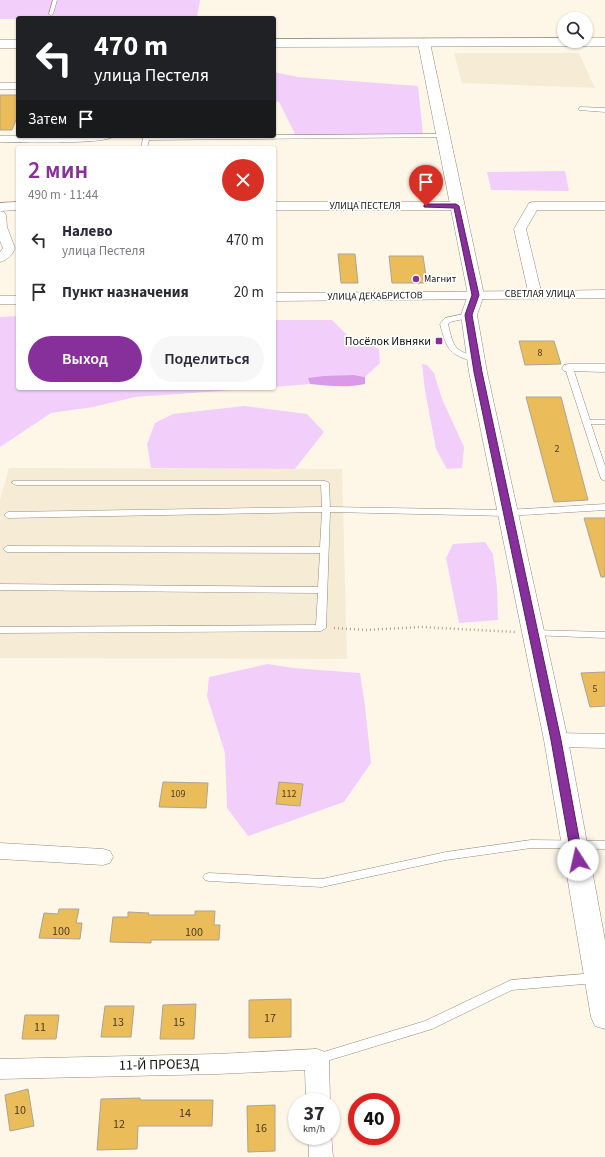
<!DOCTYPE html>
<html lang="ru">
<meta charset="utf-8">
<style>
body{margin:0;font-family:"Source Sans 3",sans-serif;background:#f7f7f7;color:#2b2b33;height:100vh;display:flex;flex-direction:column;font-size:15px;white-space:nowrap}
*{box-sizing:border-box;margin:0}
p{font-size:13px;color:#7c7c81}
.icon{flex:none;width:22px;height:22px;fill:none;stroke:currentColor;stroke-width:2;stroke-linecap:round;stroke-linejoin:round}
.map{position:relative;flex:1;overflow:hidden}
.details{position:absolute;left:16px;top:146px;width:260px;height:244px;display:flex;flex-direction:column;background:#fff;border-radius:4px;box-shadow:0 1px 3px #0004}
.details>*{flex:none}
.guide{position:absolute;left:16px;top:16px;width:260px;height:122px;border-radius:4px;box-shadow:0 1px 3px #0004;background:#202124;color:#fff;overflow:hidden}
.buttons{position:absolute;left:557px;top:12px;display:grid;gap:8px}
.buttons a{display:grid;place-items:center;width:36px;height:36px;border-radius:50%;background:#fff;box-shadow:0 1px 3px #0004;font-size:20px}
.speed{position:absolute;left:288px;top:1093px;display:flex;gap:8px;font-size:20px;font-weight:700;text-align:center}
.speed>*{display:grid;place-content:center;width:52px;height:52px;border-radius:50%;background:#fff;box-shadow:0 1px 3px #0004;line-height:1}
.speed small{font-size:10px;font-weight:400}
.speed .limit{border:6px solid #d22;background:#fff;color:#111}
.pin{position:absolute;display:grid;place-items:center;width:34px;height:34px;color:#fff;margin:-41px -17px;border-radius:50% 50% 50% 0;rotate:-45deg;box-shadow:0 0 4px #0007}
.pin .icon{rotate:45deg}
.me{position:absolute;width:44px;margin:-22px;rotate:350deg;stroke-linejoin:round;filter:drop-shadow(0 0 3px #0008)}
.turn{display:flex;align-items:center;gap:14px;height:84px;padding:0 12px;font-size:18px}
.turn .icon{width:52px;height:52px;stroke-width:2.5}
.turn b{display:block;font-size:28px;line-height:34px}
.then{display:flex;align-items:center;height:38px;padding:0 12px;background:#0003;gap:8px;font-size:15px}
.round{display:grid;place-items:center;flex:none;width:42px;height:42px;border-radius:21px;background:#f7f7f7}
.headline{display:flex;align-items:center;justify-content:space-between;height:68px;padding:0 12px}
h1{font-size:24px;font-weight:600;line-height:30px;color:#872f9b}
.primary-button{display:flex;gap:8px;margin-top:auto;padding:8px 12px}
.primary-button a{flex:1;height:46px;border-radius:24px;background:#872f9b;color:#fff;font-size:16px;font-weight:600;line-height:46px;text-align:center}
.primary-button a+a{background:#f7f7f7;color:#2b2b33}
ul{padding:0;list-style:none}
li{display:flex;align-items:center;gap:12px;height:52px;padding:0 12px}
li div{flex:1}
li b{display:block;font-size:15px}
li em{font-style:normal}
.map>svg:first-child{display:block}
</style>
<div class="map">
<svg width="605" height="1157" viewBox="0 0 605 1157">
<rect width="100%" height="100%" fill="#fef7e8"/>
<path fill="#f6ebd5" d="M454,53h125l16,35 -133,-5z
M9,468l333,1 5,190 -347,-1v-158z"/>
<path fill="#f1cffa" d="M0,0h200l-3,18 -197,1z
M274,72l24,5 120,9 5,48 -127,2 -17,-34h-5z
M565,171l4,20 -78,-1 -4,-18z
M18,316v72h244l-127,9 -42,10 -42,6 -51,34v-130z
M274,320h58l16,16 31,13 1,14 -15,14 -11,-2 -45,3 1,6 -36,3z
M422,364l5,1 7,8 8,26 22,48 -2,21 -15,1 -11,-20 -11,-58z
M244,406l63,8 17,18 -29,37 -144,-1 -4,-24 8,-21 18,-9z
M485,542l8,12 4,33 1,33 -39,3 -13,-65 7,-14z
M268,664l25,4 67,5 5,33 6,57 -27,39 -96,34 -21,-28 -2,-55 -18,-57 2,-19z"/>
<path fill="#d99ae8" d="M354,375l11,2v7c-18,4 -37,2 -55,0l-2,-6 16,-2z"/>
<path fill="#eabc5a" stroke="#aba496" d="M0,95h18v20l-6,15h-12z
M338,254h17l3,29h-17z
M389,256h34l4,27h-35z
M519,341h35l7,23 -36,1z
M526,397h35l27,103 -34,2z
M584,518h21v59h-4z
M605,672v34l-15,1 -9,-34z
M163,782l45,1 -2,25 -47,-1z
M279,782l24,2 -3,22 -24,-2z
M59,909h20l-3,14h6l-2,16 -41,-1 5,-25 14,1z
M195,911h20l-1,14h6l-1,15h-68v3l-41,-1 3,-25h15v-5l21,1 -1,2h47z
M291,999v38l-42,1v-38z
M196,1004l-2,35h-34l3,-34z
M105,1006h29l-3,31h-30z
M25,1015h34l-3,24h-34z
M28,1089l6,37 -24,5 -5,-36z
M140,1098v2h73l-1,26h-74l-1,23 -40,1 4,-51z
M275,1105v46l-27,1 -1,-46z"/>
<g fill="none" stroke-linecap="round" stroke-linejoin="round">
<g stroke="#928b7e" stroke-width="1">
<path id="service" d="M53,0h4l-4,14 -2,1 -2,-1z
M581,107l24,1v4l-26,-2v-2z
M443,134l2,1v2l-296,3 -2,8h-6l2,-10 3,-2z
M469,313l4,2 -1,2 -22,5 -2,2c6,25 6,26 31,34v4h-3c-27,-7 -29,-12 -36,-38l5,-6z
M566,366h6l1,2 17,52h15v4h-14l14,42v15l-4,-2 -36,-111z
M13,481h312l4,2 1,24 177,3 98,-6v6l-98,6 -177,-4 -4,116 -5,3 -321,2v-6l316,-2 2,-32 -318,-3v-6l318,3 2,-34 -313,-1 -4,-3 4,-3 313,1 2,-35 -314,6 -4,-3 4,-3 314,-5 -1,-22h-305l-4,-2z
M533,630l72,2v6l-75,-3 -2,-2z
M531,840l74,1v8l-74,-1 -85,12 -124,27 -113,-6 -4,-1 -2,-3 2,-3 4,-1 113,6 124,-27z
M596,973l4,1 2,4 -2,4 -4,1 -84,7 -80,39 -115,35 -4,-1 -2,-4 2,-4 4,-1 108,-33 86,-41z"/>
</g>
<g stroke="#928b7e" stroke-width="1">
<path id="minor" d="M0,83h18v6h-18z
M0,136h114c-7,9 -97,6 -114,6z
M18,202v8l-18,1v-8z
M274,202h182l4,1 2,3 -2,3 -4,1h-182z
M533,202h72v8h-68l-11,19 15,62 64,-1v8l-331,3v-8l254,-2 -14,-62 15,-26z
M0,211l4,1 2,3 1,12 8,21c-2,7 -8,12 -15,14v-10l3,-4 -3,-7z
M0,296h18v8h-18z
M569,364h36v8l-41,-1 -2,-3 2,-3z
M556,733l49,1v14l-49,-1 -7,-2 -3,-5 3,-5z
M0,843l103,6 7,2 3,6 -3,6 -7,2 -103,-6z
M317,1049l8,3 4,7 1,43h-24l-1,-32 -88,4 -217,5v-20l217,-5z
M331,1133l2,24h-24l-1,-21h23z"/>
</g>
<g stroke="#928b7e" stroke-width="1">
<path id="tertiary" d="M424,39l4,1 2,3 54,252 -7,20 10,57 81,368 37,200v89l-10,-3 -4,-9 -47,-277 -75,-368 -8,-57 7,-20 -50,-252 2,-3z"/>
</g>
<g stroke="#928b7e" stroke-width="1">
<path id="trunk" d="M564,38v3h22v-3h19v8l-331,1v-8z
M0,40h18v8h-18z"/>
</g>
<path stroke="#aaa499" stroke-width="2.5" stroke-dasharray="1 3" stroke-linecap="butt" d="M334,628l31,2 56,-3 94,5"/>
<use href="#service" fill="#fff" fill-rule="evenodd"/>
<use href="#minor" fill="#fff" fill-rule="evenodd"/>
<use href="#tertiary" fill="#fff" fill-rule="evenodd"/>
<use href="#trunk" fill="#fff" fill-rule="evenodd"/>
</g>
<path fill="#872f9b" stroke="#581f65" d="M426,204h30l3,2 20,89 -7,20 10,57 79,368 22,120 -1,3 -4,2 -4,-2 -2,-3 -21,-120 -77,-368 -9,-57 7,-20 -18,-87 -30,-1v-2z"/>
<g fill="#872f9b" stroke="#fff" stroke-width="1.5">
<circle cx="416" cy="279" r="4"/>
<rect x="435" y="337" width="8" height="8" rx="2"/>
</g>
<g text-anchor="middle" dominant-baseline="central" stroke-width="3.5" stroke-linejoin="round" paint-order="stroke">
<g font-size="10" fill="#16130e" stroke="#fff">
<text x="365" y="206">УЛИЦА ПЕСТЕЛЯ</text>
<text x="540" y="294">СВЕТЛАЯ УЛИЦА</text>
<text transform="translate(375 296) rotate(-1)">УЛИЦА ДЕКАБРИСТОВ</text>
</g>
<g font-size="10" fill="#16130e" stroke="#fff" text-anchor="start">
<text x="424" y="279">Магнит</text>
</g>
<g font-size="10" fill="#4b3d21">
<text x="540" y="353">8</text>
<text x="557" y="449">2</text>
<text x="595" y="689">5</text>
<text x="178" y="794">109</text>
<text x="289" y="794">112</text>
</g>
<g font-size="12" fill="#16130e" stroke="#fff" text-anchor="end">
<text x="431" y="341">Посёлок Ивняки</text>
</g>
<g font-size="12" fill="#4b3d21">
<text x="61" y="931">100</text>
<text x="194" y="932">100</text>
<text x="270" y="1018">17</text>
<text x="118" y="1022">13</text>
<text x="179" y="1022">15</text>
<text x="40" y="1027">11</text>
<text x="20" y="1110">10</text>
<text x="185" y="1113">14</text>
<text x="119" y="1124">12</text>
<text x="261" y="1128">16</text>
</g>
<g font-size="14" fill="#16130e" stroke="#fff">
<text transform="translate(159 1065) rotate(-1)">11-Й ПРОЕЗД</text>
</g>
</g>
</svg>
<div class="buttons">
<a><svg class="icon" aria-label="search" viewBox="0 0 24 24"><circle cx="10" cy="10" r="6"/><path d="M15 15l6 6"/></svg></a>
</div>
<div class="speed"><div>37<small>km/h</small></div><div class="limit">40</div></div>
<div class="pin" style="left:426px;top:206px;background:#d93025"><svg class="icon" aria-label="arrive" viewBox="0 0 24 24"><path d="M6 21V4h12l-3 4 3 4H6"/></svg></div>
<svg class="me" style="left:578px;top:860px" viewBox="-20 -20 40 40"><circle r="19" fill="#fff"/><path d="M0-13L10 11 0 6-10 11z" fill="#872f9b"/></svg>
<div class="guide">
<div class="turn"><svg class="icon" aria-label="left" viewBox="0 0 24 24"><path d="M17 20v-9H6M10 6l-5 5 5 5"/></svg><div><b>470 m</b>улица Пестеля</div></div>
<div class="then">Затем<svg class="icon" aria-label="arrive" viewBox="0 0 24 24"><path d="M6 21V4h12l-3 4 3 4H6"/></svg></div>
</div>
<section class="details">
<div class="headline"><div><h1>2 мин</h1><p>490 m · 11:44</p></div><a class="round" style="background:#d93025;color:#fff"><svg class="icon" aria-label="close" viewBox="0 0 24 24"><path d="M6 6l12 12M18 6L6 18"/></svg></a></div>
<ul>
<li><svg class="icon" aria-label="left" viewBox="0 0 24 24"><path d="M17 20v-9H6M10 6l-5 5 5 5"/></svg><div><b>Налево</b><p>улица Пестеля</p></div><em>470 m</em></li>
<li><svg class="icon" aria-label="arrive" viewBox="0 0 24 24"><path d="M6 21V4h12l-3 4 3 4H6"/></svg><div><b>Пункт назначения</b></div><em>20 m</em></li>
</ul>
<div class="primary-button"><a>Выход</a><a>Поделиться</a></div>
</section>
</div>
